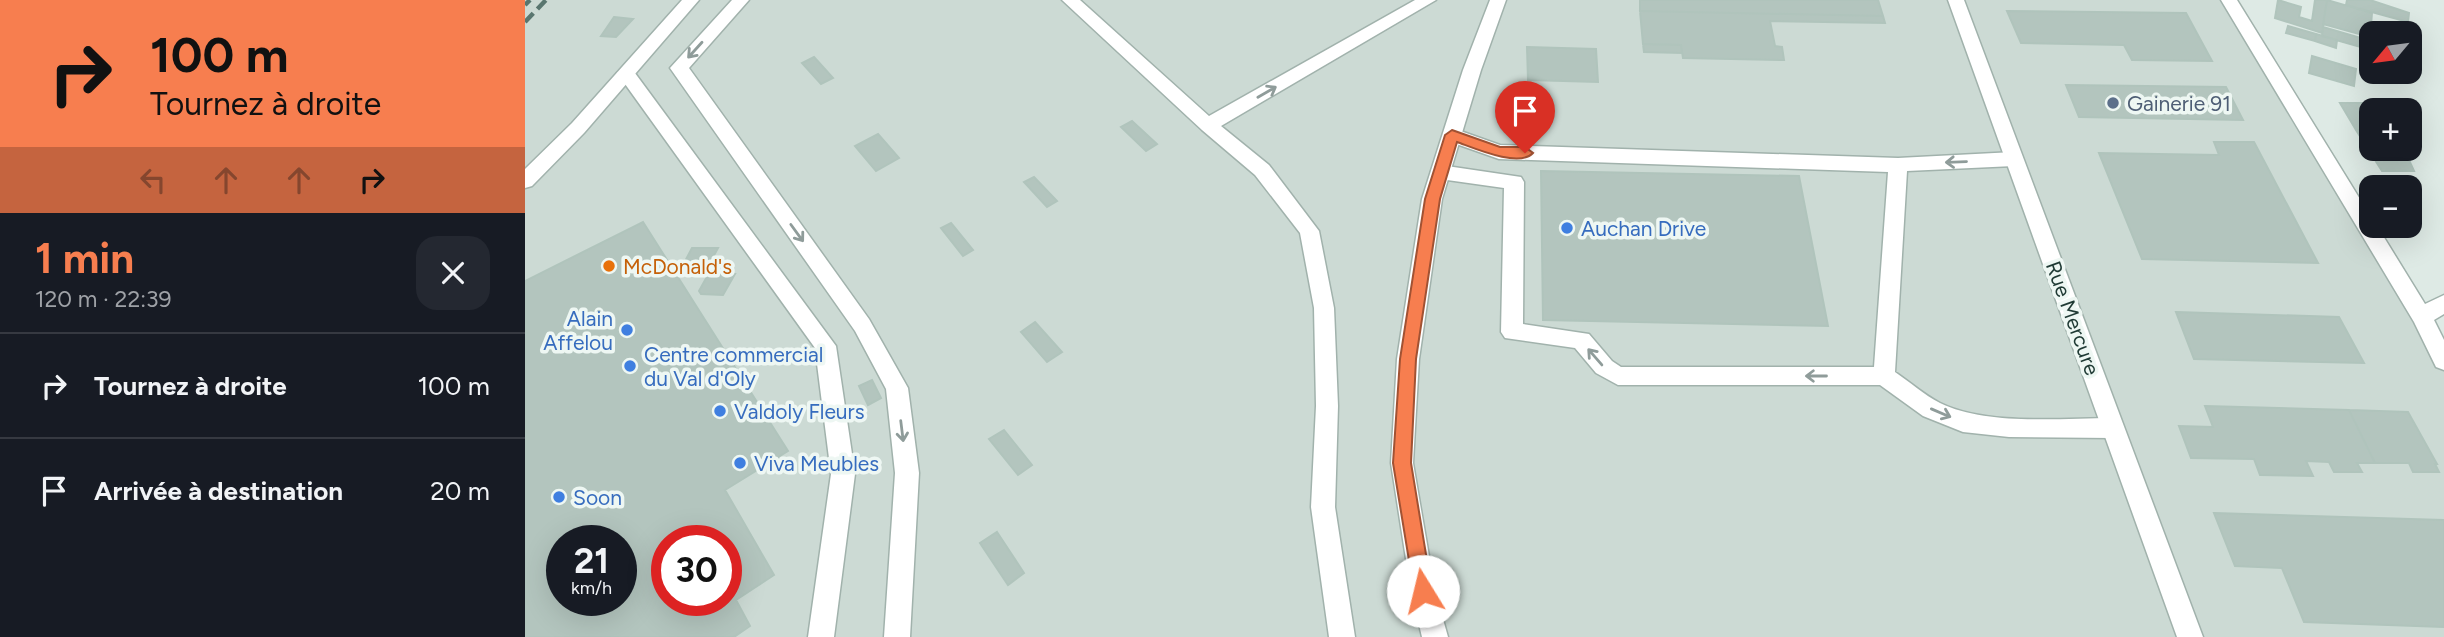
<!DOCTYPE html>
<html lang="fr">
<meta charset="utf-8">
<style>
body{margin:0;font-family:Figtree,sans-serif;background:#242831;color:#f1f3f6;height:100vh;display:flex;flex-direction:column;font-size:26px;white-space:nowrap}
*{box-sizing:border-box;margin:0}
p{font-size:23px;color:#9ea1a6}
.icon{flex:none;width:38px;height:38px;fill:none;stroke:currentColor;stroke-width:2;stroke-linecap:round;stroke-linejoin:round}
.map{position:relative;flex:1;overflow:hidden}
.details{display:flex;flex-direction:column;background:#171b24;width:525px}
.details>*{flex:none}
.banner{background:#f77e4f;color:#111;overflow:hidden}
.needle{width:46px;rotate:241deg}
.controls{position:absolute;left:1834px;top:21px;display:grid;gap:14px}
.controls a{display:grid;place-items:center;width:63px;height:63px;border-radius:14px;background:#171b24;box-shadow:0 7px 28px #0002;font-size:35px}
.speed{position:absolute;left:21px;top:525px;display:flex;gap:14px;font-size:35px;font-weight:700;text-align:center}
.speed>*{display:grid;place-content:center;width:91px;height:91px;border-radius:50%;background:#171b24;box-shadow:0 7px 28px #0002;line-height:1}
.speed small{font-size:18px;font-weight:400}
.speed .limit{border:10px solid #d22;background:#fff;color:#111}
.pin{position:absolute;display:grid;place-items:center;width:60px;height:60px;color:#fff;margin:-72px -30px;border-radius:50% 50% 50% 0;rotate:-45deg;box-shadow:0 0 7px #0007}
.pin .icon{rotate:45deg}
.me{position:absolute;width:77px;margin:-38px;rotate:351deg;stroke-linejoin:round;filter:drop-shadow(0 0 5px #0008)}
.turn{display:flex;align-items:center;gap:24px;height:147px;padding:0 35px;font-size:32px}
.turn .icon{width:91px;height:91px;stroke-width:2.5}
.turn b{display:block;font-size:49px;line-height:60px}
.lanes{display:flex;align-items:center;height:66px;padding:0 35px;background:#0003;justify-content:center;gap:35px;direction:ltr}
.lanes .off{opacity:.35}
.round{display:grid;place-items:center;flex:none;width:74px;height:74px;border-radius:21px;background:#242831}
.summary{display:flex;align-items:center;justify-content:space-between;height:119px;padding:0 35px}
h1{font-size:42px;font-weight:700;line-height:52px;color:#f77e4f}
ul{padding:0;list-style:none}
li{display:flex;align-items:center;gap:21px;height:105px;padding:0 35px;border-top:2px solid #363941}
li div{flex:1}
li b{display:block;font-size:26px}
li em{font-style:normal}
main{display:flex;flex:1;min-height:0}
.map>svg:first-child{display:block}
</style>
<main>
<section class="details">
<div class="banner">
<div class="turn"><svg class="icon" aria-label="right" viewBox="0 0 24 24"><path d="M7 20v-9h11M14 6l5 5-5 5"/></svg><div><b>100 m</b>Tournez à droite</div></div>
<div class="lanes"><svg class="icon off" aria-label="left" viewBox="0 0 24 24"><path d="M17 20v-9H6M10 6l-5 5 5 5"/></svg><svg class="icon off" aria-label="ahead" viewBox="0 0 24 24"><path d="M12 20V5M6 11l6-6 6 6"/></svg><svg class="icon off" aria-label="ahead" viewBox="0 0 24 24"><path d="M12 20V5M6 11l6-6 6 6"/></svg><svg class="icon" aria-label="right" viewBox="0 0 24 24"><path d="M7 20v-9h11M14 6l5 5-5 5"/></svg></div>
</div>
<div class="summary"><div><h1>1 min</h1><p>120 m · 22:39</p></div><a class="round"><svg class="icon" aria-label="close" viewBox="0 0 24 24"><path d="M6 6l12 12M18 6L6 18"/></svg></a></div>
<ul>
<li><svg class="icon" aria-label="right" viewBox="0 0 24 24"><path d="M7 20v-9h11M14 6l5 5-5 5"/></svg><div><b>Tournez à droite</b></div><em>100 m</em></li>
<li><svg class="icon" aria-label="arrive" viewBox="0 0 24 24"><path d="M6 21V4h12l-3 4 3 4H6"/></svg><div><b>Arrivée à destination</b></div><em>20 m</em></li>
</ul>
</section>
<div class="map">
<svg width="1919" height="637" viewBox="0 0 1919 637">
<rect width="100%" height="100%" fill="#deeae5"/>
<path fill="#ccdad4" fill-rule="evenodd" d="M0,0h1699l68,120 152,226v291h-1919zM37,541h59v59h-59zM142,541h59v59h-59z"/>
<path fill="#b3c5be" stroke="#b0c4bc" stroke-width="2" fill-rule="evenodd" d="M1115,0h238l5,16 -243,-5z
M1753,0l23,7 -2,10 13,4 3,-21h12l-5,33 -47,-15z
M1802,0l45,13 -2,24 -47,-13z
M1822,0h23l39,13 -1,9 -62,-17z
M1115,11l243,5 2,7 -115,-2 5,25 7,1 2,13 -101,-2 -2,-13 -38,-1z
M1482,11l179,2 26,48 -80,-1 -8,-15 -103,-2z
M89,17l19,2 -17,18 -15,-1z
M1763,26l28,8 -1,7 -29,-8z
M1798,27l48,14v9l-49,-14z
M1791,34l21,6 -1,8 -21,-7z
M1118,44l38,1 1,8 -38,-1z
M1002,47l69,2 2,33 -70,-2z
M1787,56l44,13 -2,17 -45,-13z
M289,57l19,21 -12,6 -19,-21z
M1541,85l160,2 17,33 -164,-3z
M1815,103h34l5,7h-8v20h-15z
M607,121l25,23 -11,7 -25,-24z
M1831,130h15v19h33l10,22h-32z
M353,134l21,24 -23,13 -21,-25z
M1689,142h40l64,121 -176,-4 -43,-106 120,2z
M1016,171l258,5 29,150 -285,-6z
M509,177l23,24 -10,6 -23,-25z
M118,222l145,229 -63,39 49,85 -38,25 14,26 -16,11h-209v-356zM37,541h59v59h-59zM142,541h59v59h-59z
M426,223l22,27 -10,6 -22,-28z
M167,248h26l-12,22 -21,-1 -2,-4z
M184,273l26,1 -12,21 -22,-1 -2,-3z
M1651,312l163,5 25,46 -170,-4z
M510,322l27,30 -15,10 -26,-30z
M347,380l9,18 -13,7 -9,-19z
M1680,406l144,4 26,53h-18l5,9h-28l-5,-10 -23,-1 7,15 -53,-1 -6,-16 -63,-1 -12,-32 34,1z
M1824,410l59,2 29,52h-2l4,8h-26l-4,-9h-34z
M479,430l28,35 -14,10 -29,-36z
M1689,513l230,7v107l-140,-5 -22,-54 -47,-2z
M472,532l27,41 -16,12 -28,-42z"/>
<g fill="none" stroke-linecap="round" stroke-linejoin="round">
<g stroke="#a1b2ac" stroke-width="3">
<path id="lane" d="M207,0h17l-60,68 180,251 39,69 11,85 -9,164h-26l11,-164 -9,-84 -31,-58 -185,-263z
M537,0h18l129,116 206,-116h21l-215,126 48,39 50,66 15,77 4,98 -3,101 20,130h-26l-18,-130 5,-101 -2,-98 -14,-75 -45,-58 -53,-45z
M101,67l6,2 204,277 19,128 -21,163h-26l23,-163 -16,-126 -195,-271 -3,-4z
M927,128l48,17 398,13 116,-6 7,2 2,5 -2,5 -7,2 -107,5 -12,201c15,10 29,23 45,31 47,23 121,15 173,15l8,3 3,7 -3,7 -8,3 -104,-1 -46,-5 -40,-16 -43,-31h-262l-22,-12 -21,-25 -70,-10 -4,-6 3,-144 -64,-9 -7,-2 -2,-5 2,-5 7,-2 81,12 3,5 -1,142 66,10 23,27 9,6h253l14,-195 -389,-13 -54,-19 -2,-5 2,-5z"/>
</g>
<g stroke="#a1b2ac" stroke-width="3">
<path id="street" d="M157,0h17l-115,133 -52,53 -7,2v-19l47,-46z
M965,0h16l-25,70 -39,129 -23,160 -6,104 22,128 13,46h-26l-11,-46 -20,-128 6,-104 25,-160 41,-129z
M1423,0h16l239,637h-26z
M1696,0h16l134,217v9h6l48,78 19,-9v19l-10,6 10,20v30l-8,-3 -22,-45z"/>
</g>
<use href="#lane" fill="#fff" fill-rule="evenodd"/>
<use href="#street" fill="#fff" fill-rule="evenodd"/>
<path stroke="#59766f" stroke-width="4.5" stroke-dasharray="12 6" stroke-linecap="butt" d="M0,5l5,-5
M0,22l21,-22"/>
</g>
<defs><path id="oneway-shaft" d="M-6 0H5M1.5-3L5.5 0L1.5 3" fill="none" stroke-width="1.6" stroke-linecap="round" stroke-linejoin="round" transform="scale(1.75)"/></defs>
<g stroke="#8f9c9a">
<use href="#oneway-shaft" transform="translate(170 50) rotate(132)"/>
<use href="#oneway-shaft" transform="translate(742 92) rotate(-30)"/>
<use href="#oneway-shaft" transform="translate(1431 162) rotate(178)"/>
<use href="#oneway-shaft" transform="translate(272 233) rotate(54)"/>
<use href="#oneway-shaft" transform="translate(1070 357) rotate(-131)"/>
<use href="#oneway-shaft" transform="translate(1291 376) rotate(180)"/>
<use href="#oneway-shaft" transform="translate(1416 413) rotate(23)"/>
<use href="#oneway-shaft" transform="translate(377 431) rotate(83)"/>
</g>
<path fill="#f77e4f" stroke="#a15233" stroke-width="2" d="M927,130l48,17h25l8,6c-14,15 -59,-5 -76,-11l-17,57 -24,160 -5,104 21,128 -2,6 -7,3 -7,-3 -2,-6 -21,-128 7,-104 25,-160 20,-64z"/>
<circle fill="#5c6f8a" stroke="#eef7f3" stroke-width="2.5" cx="1588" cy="103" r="7"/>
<g fill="#3f7fe0" stroke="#eef7f3" stroke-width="2.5">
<circle cx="1042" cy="228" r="7"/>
<circle cx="102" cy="330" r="7"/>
<circle cx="105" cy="366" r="7"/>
<circle cx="195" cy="411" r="7"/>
<circle cx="215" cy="463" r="7"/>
<circle cx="34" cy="497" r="7"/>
</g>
<circle fill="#e8710a" stroke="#eef7f3" stroke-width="2.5" cx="84" cy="266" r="7"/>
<g text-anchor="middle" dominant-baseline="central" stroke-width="7" stroke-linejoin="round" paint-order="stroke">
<g font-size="21" fill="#4e5e75" stroke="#eef7f3" text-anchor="start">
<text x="1602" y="103">Gainerie 91</text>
</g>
<g font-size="21" fill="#366cbe" stroke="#eef7f3" text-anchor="start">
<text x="1056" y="228">Auchan Drive</text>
<text x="88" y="318" text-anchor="end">Alain<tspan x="88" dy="24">Affelou</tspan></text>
<text x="119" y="354">Centre commercial<tspan x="119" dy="24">du Val d'Oly</tspan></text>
<text x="209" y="411">Valdoly Fleurs</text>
<text x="229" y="463">Viva Meubles</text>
<text x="48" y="497">Soon</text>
</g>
<g font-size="21" fill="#c56008" stroke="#eef7f3" text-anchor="start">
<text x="98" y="266">McDonald's</text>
</g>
<g font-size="21" fill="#1f3a34" stroke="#eef7f3">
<text transform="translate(1548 318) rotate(70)">Rue Mercure</text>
</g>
</g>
</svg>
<div class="controls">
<a><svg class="needle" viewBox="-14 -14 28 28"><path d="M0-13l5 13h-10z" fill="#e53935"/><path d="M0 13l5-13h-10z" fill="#9ea1a6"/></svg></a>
<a>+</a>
<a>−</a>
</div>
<div class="speed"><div>21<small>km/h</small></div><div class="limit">30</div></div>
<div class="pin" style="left:1000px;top:153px;background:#d93025"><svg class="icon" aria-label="arrive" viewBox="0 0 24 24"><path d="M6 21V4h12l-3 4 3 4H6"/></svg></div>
<svg class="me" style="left:898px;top:591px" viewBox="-20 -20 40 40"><circle r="19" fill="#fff"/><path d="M0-13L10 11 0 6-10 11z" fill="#f77e4f"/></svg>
</div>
</main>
